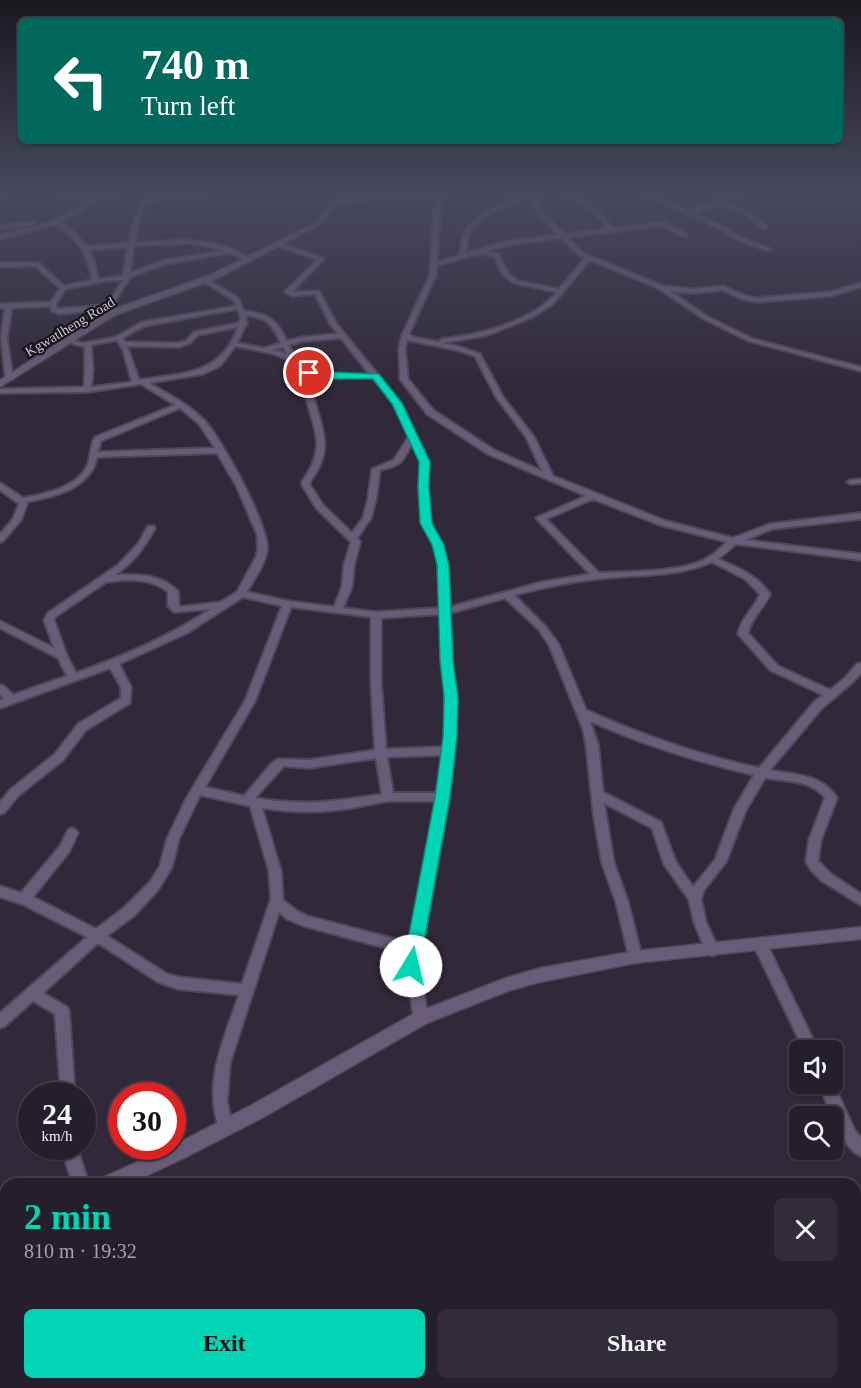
<!DOCTYPE html>
<meta charset="utf-8">
<style>
body{margin:0;font-family:"Times New Roman",serif;background:#312c37;color:#f1f3f6;height:100vh;display:flex;flex-direction:column;font-size:22px;white-space:nowrap}
*{box-sizing:border-box;margin:0}
p{font-size:20px;color:#a3a2a9}
.icon{flex:none;width:33px;height:33px;fill:none;stroke:currentColor;stroke-width:2;stroke-linecap:round;stroke-linejoin:round}
.map{position:relative;flex:1;overflow:hidden}
.details{position:absolute;left:0px;top:1178px;width:861px;height:212px;display:flex;flex-direction:column;background:#251f2b;border-radius:18px 18px 0 0;box-shadow:0 2px 4px #0004,0 0 0 2px #423d47}
.details>*{flex:none}
.guide{position:absolute;left:18px;top:18px;width:825px;height:126px;border-radius:9px;box-shadow:0 2px 4px #0004,0 0 0 2px #423d47;background:#00695c;color:#fff;overflow:hidden}
.controls{position:absolute;left:789px;top:1040px;display:grid;gap:12px}
.controls a{display:grid;place-items:center;width:54px;height:54px;border-radius:9px;background:#251f2b;box-shadow:0 2px 4px #0004,0 0 0 2px #423d47;font-size:30px}
.speed{position:absolute;left:18px;top:1082px;display:flex;gap:12px;font-size:30px;font-weight:700;text-align:center}
.speed>*{display:grid;place-content:center;width:78px;height:78px;border-radius:50%;background:#251f2b;box-shadow:0 2px 4px #0004,0 0 0 2px #423d47;line-height:1}
.speed small{font-size:15px;font-weight:400}
.speed .limit{border:9px solid #d22;background:#fff;color:#111}
.pin{position:absolute;display:grid;place-items:center;width:51px;height:51px;color:#fff;margin:-26px;border:3px solid #fff;border-radius:50%;box-shadow:0 2px 6px #0007}
.me{position:absolute;width:66px;margin:-33px;rotate:9deg;stroke-linejoin:round;filter:drop-shadow(0 0 4px #0008)}
.turn{display:flex;align-items:center;gap:21px;height:126px;padding:0 24px;font-size:27px}
.turn .icon{width:78px;height:78px;stroke-width:2.5}
.turn b{display:block;font-size:42px;line-height:51px}
.round{display:grid;place-items:center;flex:none;width:63px;height:63px;border-radius:9px;background:#312c37}
.headline{display:flex;align-items:center;justify-content:space-between;height:102px;padding:0 24px}
h1{font-size:36px;font-weight:800;line-height:45px;color:#02d5b6}
.action{display:flex;gap:12px;margin-top:auto;padding:12px 24px}
.action a{flex:1;height:69px;border-radius:9px;background:#02d5b6;color:#111;font-size:24px;font-weight:800;line-height:69px;text-align:center}
.action a+a{background:#312c37;color:#f1f3f6}
.map>svg:first-child{display:block}
</style>
<div class="map">
<svg width="861" height="1388" viewBox="0 0 861 1388">
<rect width="100%" height="100%" fill="#312939"/>
<g fill="none" stroke-linecap="round" stroke-linejoin="round">
<g stroke="#4e4756" stroke-width="4">
<path id="minor" d="M1,192h5l-3,9 -3,2z
M98,192h5v1l34,-1 -38,5 -18,14 -21,11 15,11 12,13 42,-3c3,-19 9,-35 20,-51h5l-5,8 61,-8 -2,2 -62,9 -9,24 -2,16c41,-3 79,-8 116,16l-5,1 -17,-7 -64,11 -35,13 -17,28 6,7 -3,2 -6,-5 -51,5 -7,-3 -2,-5 -38,2 -5,30 6,41 -7,2 -5,-43 4,-30h-5v-4l51,-2 9,-14 -25,-22 -35,1v-4h39l25,23 28,-6c-4,-28 -14,-39 -36,-56l-56,15v-4c32,-6 65,-15 91,-36h-30l-2,-3 35,-1zM189,243l23,4 11,4 -59,9 -34,13 4,-27zM128,247l-5,29 -25,3 -4,-18 -5,-11zM123,280l-16,25 -50,4 -1,-5 9,-15 41,-8z
M345,192h5l4,9h-4z
M439,192l5,1 -4,17 -3,52 23,-7c1,-8 1,-16 5,-23 13,-23 46,-30 68,-40h5l4,20 22,22 42,-5c-7,-20 -28,-25 -43,-37h6l31,19 12,17 54,-6 21,13v2c-11,0 -17,-11 -29,-11l-91,11 16,16 80,33 30,3 30,-3 23,10 11,2 73,-6 31,-9v4l-31,9 -73,6 -15,-3 -20,-9 -29,3 -23,-2 38,26 45,22 108,28v4l-112,-30 -45,-22 -46,-31 -68,-28 -37,44 -20,13 -45,18 -45,8 17,4 20,7 23,43 31,40 19,39 113,45 67,17 37,-14 91,-11v6l-89,10 -27,11 116,14v6l-125,-16 -18,15c20,9 39,16 52,35 -6,14 -19,24 -22,39l30,33 52,24 15,-12 12,-14 4,-1v10l-8,9 -31,26 -52,62c25,5 53,4 67,28l-16,42 -3,21 13,13 30,20v11l-39,-24 -11,-11 -5,-8 3,-22 16,-42c-13,-18 -40,-17 -60,-20l-19,32 -20,52 -22,28 -3,9 5,23 13,28 -2,4 -5,2 -5,-2 -13,-32 -5,-22 -25,-36 -12,-36 -48,-25 10,60 14,39 14,55 -2,4 -5,2 -5,-2 -14,-59 -14,-39 -8,-45 -8,-74 -3,-15 -34,-84 -10,-15 -34,-32 -55,15 2,48 4,36 -1,40 -6,60 -30,169 9,52 -2,4 -5,2 -5,-2 -2,-4 -9,-52 3,-12 -104,-28 -17,-7 -8,-7 -49,151 -3,39 6,25 -2,5 -5,2 -5,-2c-20,-45 3,-93 18,-137l-61,-6 -20,-7 -60,-39 -55,50 24,14 2,4 6,84h-14l-6,-81 -22,-13 -28,25 -5,2v-15l87,-76 -65,-33 -22,-7v-11l21,7 39,-47 8,-16 4,-2 4,2 2,3 -9,19 -36,45 63,32 29,-22 25,-25 10,-16 7,-27 19,-40 59,-98 37,-95 -39,-9 -56,36 -68,31 12,23 -1,16 -44,27 -23,30 -45,36 -14,17 -4,1v-12l10,-12 45,-36 23,-30 43,-26v-11l-11,-19 -110,40v-8l4,-1 -4,-4v-10l4,1 9,9 54,-19 -9,-18 -58,-30v-7l54,27 -10,-28 4,-7 70,-48 20,-21 10,-18h6l1,2c-10,19 -22,35 -40,47 22,-1 46,-1 63,16l1,16 42,-5 16,-10 19,-35 2,-8 -1,-15 -21,-49 -19,-32 -120,4c-6,32 -44,40 -71,45l1,2 -6,16 -18,21 -3,1v-8l13,-15 6,-15 -19,-14v-7l23,15c21,-4 55,-10 65,-34 3,-9 2,-18 7,-27l80,-32 -34,-21 -54,8 -87,1v-4l84,-2 1,-17v-23l-18,-5v-2l17,3 32,-6 26,-15 94,-16 -3,-6 -30,-19v-2l2,-1 33,20 6,13c25,3 32,8 43,30l16,-4 35,-3 -8,-10 -15,-30 -23,2 -7,-4 32,-32 -43,-16 5,-1 44,15v2l-31,32 27,-1 17,32 65,80 28,59 -2,25 3,36 12,22 6,20 2,42 92,-25 48,-8 -54,-56 50,-22 -98,-42 -61,-40 -27,-35 -1,-31 3,-13 28,-60 4,-65zM533,196l3,16 22,23 -46,5 -46,13c1,-6 1,-13 3,-19 8,-18 46,-32 64,-38zM561,238l18,17 6,3 -26,31 -41,-8 -10,-8 -10,-19 -12,-3 26,-7zM479,254l15,2 9,19 11,8 43,9c-25,30 -78,43 -115,47l-2,1v2l-27,-5 -4,-3 27,-59 1,-10zM237,309l4,9 -2,5 -45,9 -8,9 -8,2 -53,-1 -2,-4 21,-12zM246,315c22,3 26,9 35,28l-17,5 -27,-5 8,-17 2,-2zM238,327c-17,49 -56,46 -99,53l-12,-34 52,1 11,-4 8,-8zM341,338l28,36c-36,0 -60,10 -80,-29l14,-4zM117,340l6,10 9,32 -41,5 2,-17 -2,-25zM407,340l49,10 19,6 21,41 30,40 16,34 -48,-21 -61,-40 -25,-31 -3,-31zM235,346c17,4 37,5 53,14 9,4 12,13 24,16l2,6 -8,16c10,37 20,50 -4,84v3l15,24 34,33 -7,23 -2,22 -8,20 -46,-6 -41,-9c6,-12 18,-27 20,-41 3,-24 -46,-114 -64,-132 -15,-15 -35,-25 -54,-36l54,-9 17,-8zM283,347l4,7 -14,-4zM320,378h53l21,26 15,32 -15,24 -22,9 -4,30 -5,19 -11,15 -29,-28 -13,-20v-3c24,-33 13,-48 4,-84l8,-16zM180,408l19,16 16,24 -117,4 3,-11zM412,443l9,19 -2,25 3,36 12,22 4,20 2,43 -64,4 -33,-4 9,-21 2,-22 6,-23 -3,-4 14,-20 5,-19 4,-29c22,-5 22,-7 32,-27zM593,499l67,26 67,17c-6,5 -11,11 -18,15 -25,16 -80,14 -110,16l-53,-54zM712,562l33,17 15,15c-6,15 -19,24 -22,40l2,2 30,34 53,25 -9,7 -55,66c-60,-13 -117,-33 -173,-58l-27,-65 -14,-19 -31,-31c27,-7 55,-13 83,-16 38,-5 79,-1 115,-17zM124,580c17,0 31,1 44,12v14l6,6 37,-3c-43,28 -87,47 -135,64l-9,-17 -13,-36 1,-3 51,-35zM291,607l80,10v66l4,67 -66,10 -31,-1 -7,5 -27,32 -39,-9 50,-86zM440,614c2,45 9,89 3,133l-57,2 -5,-66v-65zM590,721c53,24 108,41 164,54l-20,34 -19,51 -22,27 -17,-25 -15,-40 -58,-30 -5,-48zM442,755l-4,38h-45l-6,-36zM376,758l6,36c-48,8 -78,12 -127,4l29,-32 25,2zM200,795l50,11 19,65 2,28 -29,85 -64,-7 -11,-3 -60,-38 28,-21 23,-25 14,-23 7,-28zM388,801h48l-26,142 -103,-27 -10,-5 -14,-11 -2,-29 -19,-63c25,4 50,5 75,2 17,-2 34,-6 51,-9z
M638,192h5l46,19 48,-19h5l-18,10 25,10 17,14v2h-4l-17,-14 -26,-10 -26,9 31,14 18,11 29,11 -5,1 -28,-10 -18,-11z
M33,222l3,2 -1,1 -35,4v-4z
M861,479v4l-10,1 -4,-2 4,-2z
M760,938l5,2 53,110h-14l-51,-106 2,-4z
M832,1081l23,50 6,6v19c-20,-7 -34,-54 -42,-73h13z
M63,1146h16l1,11 9,27h-16l-9,-27z
M101,1383h18v5h-18z
M284,1383h27l-2,5h-27z
M312,1383h18l1,5h-18z
M471,1383h30l2,5h-30z"/>
</g>
<g stroke="#4e4756" stroke-width="3">
<path id="tertiary" d="M434,192h19l-3,2 -114,10 -12,16 -7,6 -101,53 -101,36 -115,72v-7l109,-69 101,-36 103,-51 7,-6 12,-17z
M861,927v12l-226,24 -95,19 -32,9 -81,32 -165,95 -76,39 -57,27h-30l3,-6 70,-32 78,-40 165,-93 91,-35 34,-10 95,-17z
M6,1217v19l-6,2v-19z"/>
</g>
<use href="#minor" fill="#695c78" fill-rule="evenodd"/>
<use href="#tertiary" fill="#695c78" fill-rule="evenodd"/>
</g>
<linearGradient id="sky" x2="0" y2="1"><stop stop-color="#1b171f"/><stop offset="0.5" stop-color="#48495f"/><stop offset="1" stop-color="#48495f" stop-opacity="0"/></linearGradient>
<rect width="861" height="386" fill="url(#sky)"/>
<path fill="#02d5b6" stroke="#018a76" stroke-width="1.5" d="M306,371l73,3 23,29 28,59 -1,25 3,36 12,22 5,20 4,96 5,36 -1,40 -7,60 -30,169 -2,6 -7,2 -6,-2 -2,-6 32,-169 8,-60 1,-40 -4,-36 -3,-96 -5,-20 -12,-22 -2,-36 1,-25 -27,-58 -19,-25h-49l-18,-4z"/>
<g text-anchor="middle" dominant-baseline="central" stroke-width="4.5" stroke-linejoin="round" paint-order="stroke">
<g font-size="14" fill="#d3ced9" stroke="#17131b">
<text transform="translate(70 327) rotate(-31)">Kgwatlheng Road</text>
</g>
</g>
</svg>
<div class="controls">
<a><svg class="icon" aria-label="sound" viewBox="0 0 24 24"><path d="M4 9h4l5-4v14l-5-4H4zM17 9q2 3 0 6"/></svg></a>
<a><svg class="icon" aria-label="search" viewBox="0 0 24 24"><circle cx="10" cy="10" r="6"/><path d="M15 15l6 6"/></svg></a>
</div>
<div class="speed"><div>24<small>km/h</small></div><div class="limit">30</div></div>
<div class="pin" style="left:309px;top:373px;background:#d93025"><svg class="icon" aria-label="arrive" viewBox="0 0 24 24"><path d="M6 21V4h12l-3 4 3 4H6"/></svg></div>
<svg class="me" style="left:411px;top:966px" viewBox="-20 -20 40 40"><circle r="19" fill="#fff"/><path d="M0-13L10 11 0 6-10 11z" fill="#02d5b6"/></svg>
<div class="guide">
<div class="turn"><svg class="icon" aria-label="left" viewBox="0 0 24 24"><path d="M17 20v-9H6M10 6l-5 5 5 5"/></svg><div><b>740 m</b>Turn left</div></div>
</div>
<section class="details">
<div class="headline"><div><h1>2 min</h1><p>810 m · 19:32</p></div><a class="round"><svg class="icon" aria-label="close" viewBox="0 0 24 24"><path d="M6 6l12 12M18 6L6 18"/></svg></a></div>
<div class="action"><a>Exit</a><a>Share</a></div>
</section>
</div>
